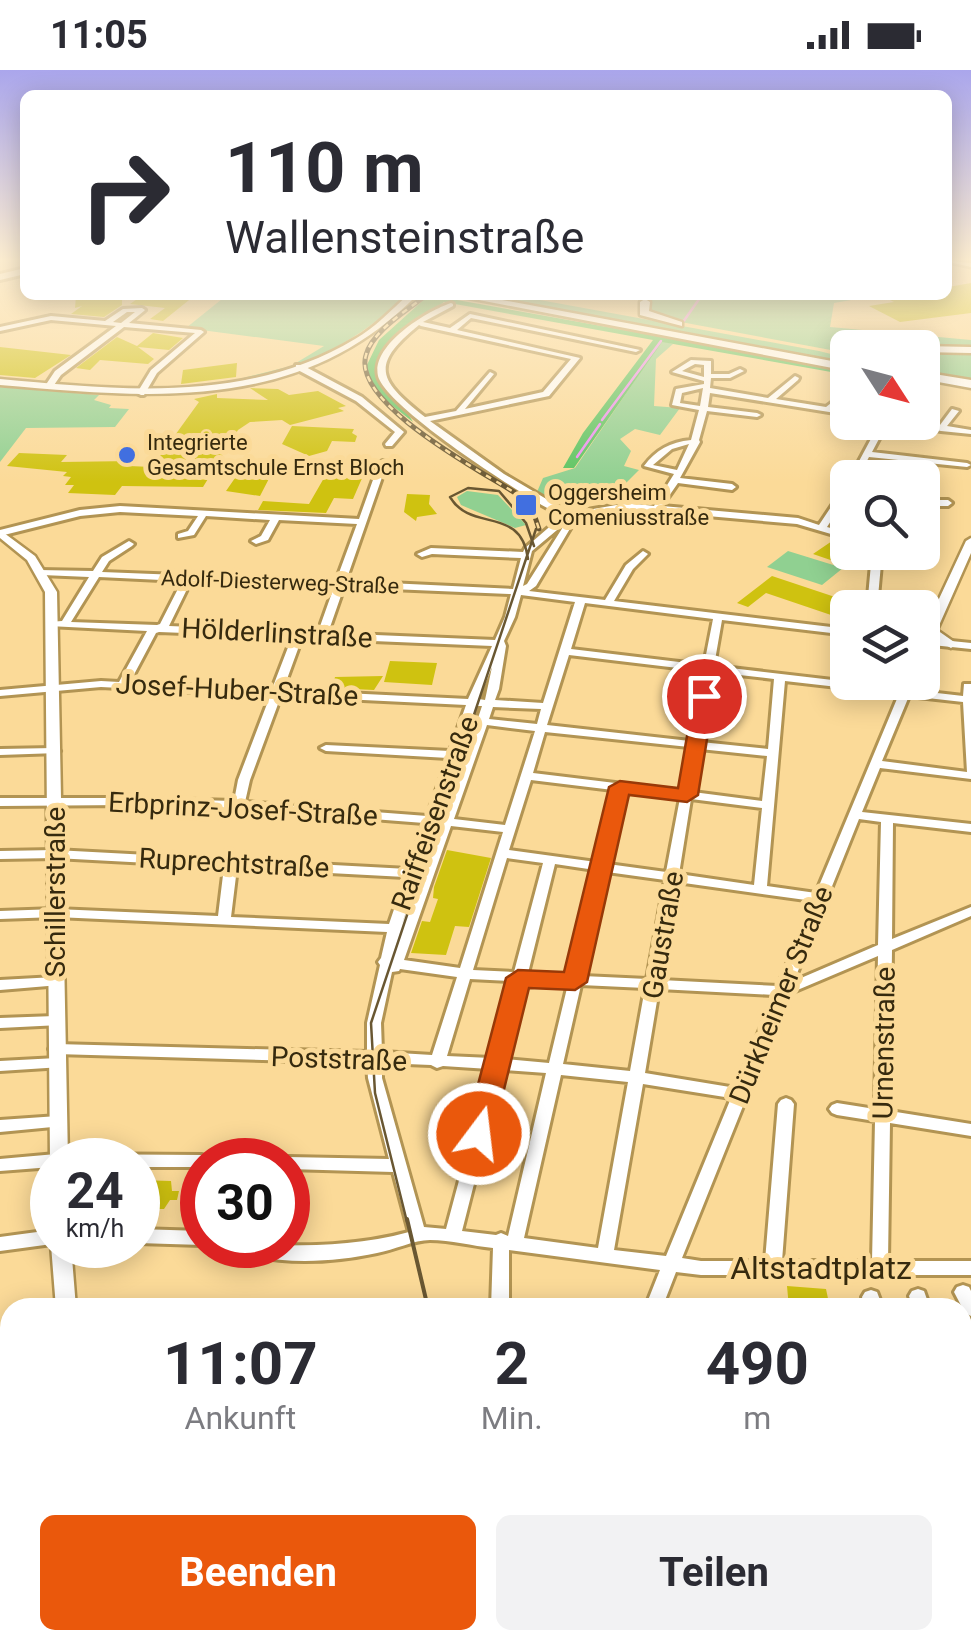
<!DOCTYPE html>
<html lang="de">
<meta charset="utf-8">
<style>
body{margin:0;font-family:Roboto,sans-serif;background:#f2f2f3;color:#2b2b33;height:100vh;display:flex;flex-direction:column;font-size:38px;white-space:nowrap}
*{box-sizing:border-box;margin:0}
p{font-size:32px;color:#7c7c81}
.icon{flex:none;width:55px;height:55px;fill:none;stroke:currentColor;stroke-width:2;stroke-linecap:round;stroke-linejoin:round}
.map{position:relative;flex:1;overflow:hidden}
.drawer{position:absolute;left:0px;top:1228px;width:972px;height:352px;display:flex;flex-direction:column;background:#fff;border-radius:30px 30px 0 0;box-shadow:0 5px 25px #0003}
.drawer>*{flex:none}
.top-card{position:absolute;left:20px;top:20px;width:932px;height:210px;border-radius:15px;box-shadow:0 5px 25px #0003;background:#fff;color:#2b2b33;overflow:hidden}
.needle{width:65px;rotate:126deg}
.controls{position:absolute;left:830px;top:260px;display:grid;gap:20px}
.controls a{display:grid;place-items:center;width:110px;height:110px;border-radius:15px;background:#fff;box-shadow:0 5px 25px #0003;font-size:50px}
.speed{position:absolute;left:30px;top:1068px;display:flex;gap:20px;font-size:50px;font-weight:700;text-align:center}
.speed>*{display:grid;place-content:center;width:130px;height:130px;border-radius:50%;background:#fff;box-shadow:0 5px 25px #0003;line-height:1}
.speed small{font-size:25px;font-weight:400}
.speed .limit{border:15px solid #d22;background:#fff;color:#111}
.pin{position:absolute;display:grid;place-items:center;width:85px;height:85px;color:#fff;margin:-42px;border:5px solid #fff;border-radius:50%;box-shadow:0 2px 10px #0007}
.me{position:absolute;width:110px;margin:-55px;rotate:15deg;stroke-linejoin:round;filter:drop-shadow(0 0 8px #0008)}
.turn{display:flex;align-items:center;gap:35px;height:210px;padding:0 40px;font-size:45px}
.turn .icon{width:130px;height:130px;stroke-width:2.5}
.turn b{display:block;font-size:70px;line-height:85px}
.eta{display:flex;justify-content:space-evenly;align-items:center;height:170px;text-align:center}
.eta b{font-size:60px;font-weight:700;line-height:70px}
.primary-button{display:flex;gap:20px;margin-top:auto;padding:20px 40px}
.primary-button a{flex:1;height:115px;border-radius:15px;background:#ea580c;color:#fff;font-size:40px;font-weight:700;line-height:115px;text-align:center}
.primary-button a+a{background:#f2f2f3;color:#2b2b33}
.status{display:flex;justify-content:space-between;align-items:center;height:70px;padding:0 50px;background:#fff;direction:ltr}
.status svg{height:28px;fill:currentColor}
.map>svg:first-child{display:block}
</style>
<div class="status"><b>11:05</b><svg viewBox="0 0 49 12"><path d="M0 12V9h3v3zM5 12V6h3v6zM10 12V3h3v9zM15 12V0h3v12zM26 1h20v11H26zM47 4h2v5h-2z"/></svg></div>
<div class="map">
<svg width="971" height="1579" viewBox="0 0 971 1579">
<rect width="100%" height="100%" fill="#fbda98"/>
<path fill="#90d091" d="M189,225h219c-68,60 -113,76 -201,92l84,-21 33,-20 -138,-18 36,-29z
M482,225l47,3 290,53 28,7v4z
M654,225l164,4 1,-4h61l-46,8 -4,24 141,13v8h-123l-1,5 -193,-36 -9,-10z
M662,271l11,3 -17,15 -2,47 26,2 -20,27 -25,-6 -15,10 11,12 -7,15 15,4 -21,21 -39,-6 -19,21 -23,-14 6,-14 32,-10z
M923,282h48v31l-48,-14z
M0,317l99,8 -5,5 17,5 -2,3 20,1 -14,18 -89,1 -26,34z
M467,421l31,4 28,30 -11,3 -54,-23 -4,-8z
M788,481l55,17 -21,17 -55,-18z"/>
<path fill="#5cc462" d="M429,225l418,75 1,5 -186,-33 -88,126h-11l20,-35 70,-93 -209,-38 -46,35 -21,25c-3,31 27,41 36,60l-37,-29 -11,-24 14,-29z"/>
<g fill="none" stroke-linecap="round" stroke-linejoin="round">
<path stroke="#ed90f3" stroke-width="2.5" d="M683,252l19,-27
M602,350l59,-79
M577,387l23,-33"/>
</g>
<path fill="#cfc210" d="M971,213v30l-71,9 -31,-16 25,-4 -14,-7h68v-8z
M122,225v10l-18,12 -33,-3 11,-8 -7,2 1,-12z
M143,225h34l17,1 -31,25 -13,-2 15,-11 -35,-4z
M153,263l30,5 -14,12 -31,-3 16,12 -6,5 -48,-4 -10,10 -14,-2 41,-31 20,9z
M0,277l71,8 -36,23 -35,-3z
M237,293l-1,14 -55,7 2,-14z
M250,318l28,1 11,6 29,-4 28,15 -8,2 6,3 -54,14 -8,-5 -32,2 -12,8 -35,57 -81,-1 -7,9 -47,-2 6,-8h-9l6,-8 -8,-1 4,-4 -60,-6 12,-13 48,2 -6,7 72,-1 -4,5 23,1 47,-65 -5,-3 23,-5v4l51,2z
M292,356l62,3 -2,4 5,3 -2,6 -23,-1 -5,10 -18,5 -27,-12z
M244,395l31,2 -15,29 -34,-5z
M349,398l17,1 -13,30 -19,-1 -8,15 -68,-3 5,-9 46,3 19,-33 19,1z
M407,424l23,1 -1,9 8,10 -20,3 -1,4 -12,-9z
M835,469l13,4v23l-35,-12z
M772,506l75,25 -16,14 -65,-22 -18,14 -11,-4z
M390,591l47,2 -5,22 -48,-3z
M383,606l-9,14 -42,-2 3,-11z
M447,780l44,8 -22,69 -14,-1 -9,29 -35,-2 11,-32 8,1 8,-23 -5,-1 1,-11z
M138,1110l33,1 1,10h7l-2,9h-7l-6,9h-26z
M787,1216l39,3 4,19h-41z"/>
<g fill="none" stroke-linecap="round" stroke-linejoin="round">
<g stroke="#b29453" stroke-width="20">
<path id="pedestrian" d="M142,1570l21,9
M386,1579l3,-9"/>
</g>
<g stroke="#b29453" stroke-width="6">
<path id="minor" d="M647,225h7l-5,4 -3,-2z
M451,233l2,1v2l-30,16 27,6 20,-14 170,36 -4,2 -165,-34 -14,12 123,28 -31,38 -119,25 74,53 66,39 58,-10 26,3 20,-32 -30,-8c12,-16 26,-24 47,-26l8,-30 -27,-5 4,-16 28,-5v-3l-32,-9 19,-12 20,1v13h18l11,-5 4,2 -14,7h-19l-1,10 58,10 27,-22 4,2 -1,2 -22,19 50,8 22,-17v6l-15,12 15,3v4l-138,-22 -2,14 49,6 4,2 -4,2 -50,-6 -8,29 1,2 -20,36 52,6 4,3 -4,3 -54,-7 -16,23 136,12 21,7 26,-39h3v9l-21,32 21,6v6l-51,-15 -169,-15 -51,8 -4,4 -4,-1 -37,31 -9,35 4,-2 36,-57 4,-3 4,3 -35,59 -7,5 76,9 21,-35 17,-14 5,3 -15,15 -19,32 234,28v6l-126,-15 -8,46 187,22 2,-6h11l-3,8 52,6 1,-12h7v95l-91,-11 -18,44 109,12v8l-78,-9 -1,116 79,-32v9l-79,34 -2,161 81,13v12l-81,-13 -2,138h83v14h-270l-25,-3 -14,36h-17l15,-38 -151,-20v58h-18l2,-60c-21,-2 -42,-8 -63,-8 -16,0 -36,10 -53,13 -47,10 -100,12 -147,-3l-2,-5c62,0 119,4 181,-13l-16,-60 -105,-3v-9h-6l6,-3 101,2 -21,-81 -1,-15 -311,-9 -5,-1 -2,-4 2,-4 5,-1 311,8v-29l13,-58 -2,-3 3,-4 6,-26 -331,-15 -56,2v-8l56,-2 162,7 6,-49 -169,-9 -55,1v-8l55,-1 353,19 16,-46 -181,-14 -5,3 -6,-4 -106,-3 -126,1v-8h126l108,3 4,-21 32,-84 -169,-9 -101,9v-6l101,-9 18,1 28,-51 -98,-5v-4l13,-1 27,-44 -47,-2 -3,-1v-4l54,1 9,-14 27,-16 5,3 -2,2 -23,15 -7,11 234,9 21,-57 -78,-4 -11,20 -12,4 -5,-3 10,-5 9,-16 -64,-4 -12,19 -16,3v-4l10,-3 10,-15 -78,-4 -40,4 -80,20v-6l80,-20 40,-4 239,13 20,-56 4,-2 4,2 -41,118 167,8 8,-31 -89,-4 -10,3 -5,-3 14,-6 92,4 2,-4 37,-32c-33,-16 -176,-108 -184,-140 -7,-31 49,-65 73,-73zM419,255l2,1 150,33 -28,33 -78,17 29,-35 -4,-2 -34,39 -31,6c-45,-36 -57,-51 -6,-92zM695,294l9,1v12l-22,-6zM703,318l-3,18 -20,-3 2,-10zM689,374l-12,26 -24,-5 19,-16zM99,507l83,4 -22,43 -3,1 -86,-3zM191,511l143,6 -16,45 -149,-6zM344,517l165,7h2l-6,23 -10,23 -167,-7zM521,525l54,7 -32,101 -48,-3 4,-11 7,-43 -2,-5 11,-24zM585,533l128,16 -9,46 -133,-16zM159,562l133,5 -20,52 -142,-7 26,-49zM302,568l190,8 -24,53 -185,-9zM569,585l134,16 -13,70 -143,-16zM492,597l-7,33 -6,-1zM713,602l61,7 -6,70 -67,-7zM785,611l114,13 -83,199 -49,-7zM281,626l185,9 -16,46 -124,-6 -6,3 6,3 122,7 -21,58 -182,-14 5,-22zM909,626l54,6 4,70 -85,-11zM477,636h5l-4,12 -6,3zM493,637l48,2 -4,15 -48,-5zM472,651l4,3 -10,28 -5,-1zM487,655l48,6 -30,94 -51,-6zM545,662l144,15 -8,44 -148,-18zM700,679l67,7 -5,45 -69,-9zM459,688h4l-21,59h-4zM531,710l82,10 -17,72 -87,-12zM625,721l55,7 -14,74 -58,-8zM691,729l71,9 -8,77 -75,-11zM859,749l22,3 -3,123 -84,36zM436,754h3l-37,100 2,-6zM451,756l52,6 -43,136 -56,-8zM507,788l36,5 -29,109 -41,-2zM555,794l40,6 -25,105 -42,-2zM237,798l168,9 -16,47 -158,-7zM607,802l58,8 -18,99 -64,-3zM677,812l136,19 -35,85 -117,-6zM878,886l-3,153 -38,-6 -5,2 -3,4 3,4 5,2 38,6 -3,140h-90l12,-157 -3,-4 -5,-2 -5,2 -3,4 -13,157h-64l-19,-3 106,-264zM400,899l57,8 -25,78 -50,-3 -1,-29 11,-51 7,-1zM470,909l42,2 -21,77 -44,-2zM525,912l43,2 -19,79 -43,-4zM581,915l64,3 -15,83 -67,-7zM659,919l115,6 -38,93 -91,-15zM382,993l49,2 6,3 6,-2 46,3 -43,160 -22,-2 -42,-149zM503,1000l43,3 -38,163 -7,-3 -5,2 -34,-4zM561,1005l67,7 -30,166 -74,-10zM643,1014l88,14 -65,158 -52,-6z
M142,238l3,2 -1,1 -15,12 72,7 3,2 -47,41 -13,22h-3l-4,-2 14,-23 44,-37 -71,-6 -63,48 -9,13h-3l-4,-2 10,-15 61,-45 -65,-6 -51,11v-4l51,-11 54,5 18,-12zM127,242h8l-14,11 -8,-1z
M296,295h6l60,32 42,35 -12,14h-6l-1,-2 10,-12 -39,-31 -60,-32z
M952,339l7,2 -12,15 24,4v4l-30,-3 -46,-9 45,3z
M880,352h8l-16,30 95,11 4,2 -4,2 -98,-10 -11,21h-8z
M922,430h26l4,3 -4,3h-26z
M922,472h6l2,2 -8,5z
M866,482h9l6,12 -4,44h-10l4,-44z
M922,568l49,5v6l-49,-5z
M54,678l4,1 2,2 -2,2 -58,2v-6z
M55,907l5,2 2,3 -2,3 -60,5v-10z
M55,946l5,1 2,4 -2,4 -60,3v-10z
M57,988l5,1 2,4 -2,4 -62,4v-10z
M58,1046l5,2 3,4 -3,4 -63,6v-12z
M56,1084l146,1 6,2 1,3h-7v7h-64v-7h-86v7l-52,4v-12z
M138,1159l64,2v14l-64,-2z
M52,1160v14l-52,7v-14z
M963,1215l6,2 2,4v25l-6,-3 -11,-21 3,-5z
M918,1219l6,2 6,17h-17l-4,-12 3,-5z
M871,1220l6,2 6,16h-18l-3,-11 3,-5z
M10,1350v18l-10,2v-18z
M962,1361l7,3 2,5v39l-7,-3 -2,-4z
M971,1412v18l-9,1v-18z
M962,1442l7,2 2,4v30l-9,-6z
M10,1518v20l-10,1v-20z
M486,1570h40l-3,9h-33z"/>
</g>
<g stroke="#b29453" stroke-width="5">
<path id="tertiary" d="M952,191l19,2v4l-18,-4z
M408,225h9c-117,119 -264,103 -417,90v-6c120,11 247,25 355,-40 20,-11 36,-29 53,-44z
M0,460l35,26 22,36 11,568h-16v5l-2,-5 -5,-568 -18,-32 -27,-22z
M971,468v15l-34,77 20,14 -6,4 -18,-10 -3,6h-8l2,-13 42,-90z
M52,1172v3h19l5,63h-20l-5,-63z
M971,1471v24l-9,3v-24z
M52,1570h26v9h-26z
M529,1570h33l4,9h-33z
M584,1570h58l-4,9h-58z"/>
</g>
<g stroke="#b29453" stroke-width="5">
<path id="trunk" d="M453,225h22l373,69v7z
M645,229l5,3 -1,9 33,11v4l-42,-11v-13z
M922,276l49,1v6l-49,-1v-4h-5z
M922,302l49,8v8l-49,-9z"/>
</g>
<g stroke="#b29453" stroke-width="6">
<path id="motorway" d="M25,198v6l-25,6v-6z"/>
</g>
<use href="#pedestrian" stroke="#fff" stroke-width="15"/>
<use href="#minor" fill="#fff" fill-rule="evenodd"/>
<use href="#tertiary" fill="#fff" fill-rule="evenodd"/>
<use href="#trunk" fill="#fff" fill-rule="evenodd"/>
<use href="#motorway" fill="#fff" fill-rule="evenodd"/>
<path stroke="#695732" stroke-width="2.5" d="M528,489c-7,-54 -57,-26 -78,-62l18,-9 31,3 27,32 8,23
M407,1152l-32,-129 -4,-70 165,-494"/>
<path stroke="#695732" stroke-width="4" d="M407,1149l21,89
M397,1579l4,-9"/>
<g stroke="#695732" stroke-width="5">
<path id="rail" d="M426,225c-19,16 -53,35 -60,60 -15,49 119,118 154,141l13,15 6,18"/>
</g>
<use href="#rail" stroke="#fbda98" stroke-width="2.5" stroke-dasharray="6" stroke-linecap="butt"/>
</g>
<linearGradient id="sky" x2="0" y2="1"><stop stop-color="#aaa6ec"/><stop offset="0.46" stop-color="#fdeed1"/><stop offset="1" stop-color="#fdeed1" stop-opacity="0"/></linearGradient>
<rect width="971" height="412" fill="url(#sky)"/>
<path fill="#ea580c" stroke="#983908" stroke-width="2.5" d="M704,620l10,6 -16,99 -11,7 -58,-7 -42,187 -12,8 -46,-2 -36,146 -4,7h-20l-4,-7 41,-156 12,-8 46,2 45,-185 11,-6 58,7 16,-92z"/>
<g fill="#416fe0" stroke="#fbda98" stroke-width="4">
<circle cx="127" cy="385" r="10"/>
<rect x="514" y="423" width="24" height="24" rx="5"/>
</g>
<g text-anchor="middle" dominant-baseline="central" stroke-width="10" stroke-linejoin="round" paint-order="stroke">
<g font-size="22" fill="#362a0e" stroke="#fbda98" text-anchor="start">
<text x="147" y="372">Integrierte<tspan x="147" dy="25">Gesamtschule Ernst Bloch</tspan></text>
<text x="548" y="422">Oggersheim<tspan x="548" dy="25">Comeniusstraße</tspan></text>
</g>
<g font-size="22" fill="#362a0e" stroke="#fbda98">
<text transform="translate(280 512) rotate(2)">Adolf-Diesterweg-Straße</text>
</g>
<g font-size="28" fill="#362a0e" stroke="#fbda98">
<text transform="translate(277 563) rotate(3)">Hölderlinstraße</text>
<text transform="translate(237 620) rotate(3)">Josef-Huber-Straße</text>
<text transform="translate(243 739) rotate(3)">Erbprinz-Josef-Straße</text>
<text transform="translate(435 743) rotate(-70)">Raiffeisenstraße</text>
<text transform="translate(234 793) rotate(3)">Ruprechtstraße</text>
<text transform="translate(55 822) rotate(-90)">Schillerstraße</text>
<text transform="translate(663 865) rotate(-80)">Gaustraße</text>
<text transform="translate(781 925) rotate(-68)">Dürkheimer Straße</text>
<text transform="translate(884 973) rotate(-89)">Urnenstraße</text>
<text transform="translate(339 989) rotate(2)">Poststraße</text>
</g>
<g font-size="32" fill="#362a0e" stroke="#fbda98">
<text x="821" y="1198">Altstadtplatz</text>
</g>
</g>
</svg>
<div class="controls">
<a><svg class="needle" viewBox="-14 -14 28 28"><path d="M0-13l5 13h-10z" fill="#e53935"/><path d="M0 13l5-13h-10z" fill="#7c7c81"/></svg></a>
<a><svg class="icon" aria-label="search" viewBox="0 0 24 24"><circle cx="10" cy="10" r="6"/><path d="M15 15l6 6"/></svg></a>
<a><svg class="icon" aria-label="layers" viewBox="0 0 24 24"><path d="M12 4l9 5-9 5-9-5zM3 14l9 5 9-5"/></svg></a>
</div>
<div class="speed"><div>24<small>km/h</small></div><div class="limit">30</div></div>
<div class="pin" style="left:704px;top:626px;background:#d93025"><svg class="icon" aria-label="arrive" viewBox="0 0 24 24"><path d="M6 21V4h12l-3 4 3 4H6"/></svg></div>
<svg class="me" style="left:479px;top:1064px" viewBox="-20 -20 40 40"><circle r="17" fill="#ea580c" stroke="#fff" stroke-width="3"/><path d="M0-11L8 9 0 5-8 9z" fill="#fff"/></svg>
<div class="top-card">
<div class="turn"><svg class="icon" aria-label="right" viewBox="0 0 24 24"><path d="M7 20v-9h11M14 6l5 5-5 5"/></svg><div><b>110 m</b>Wallensteinstraße</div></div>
</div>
<section class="drawer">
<div class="eta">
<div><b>11:07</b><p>Ankunft</p></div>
<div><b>2</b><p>Min.</p></div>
<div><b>490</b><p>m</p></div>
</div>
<div class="primary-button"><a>Beenden</a><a>Teilen</a></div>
</section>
</div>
